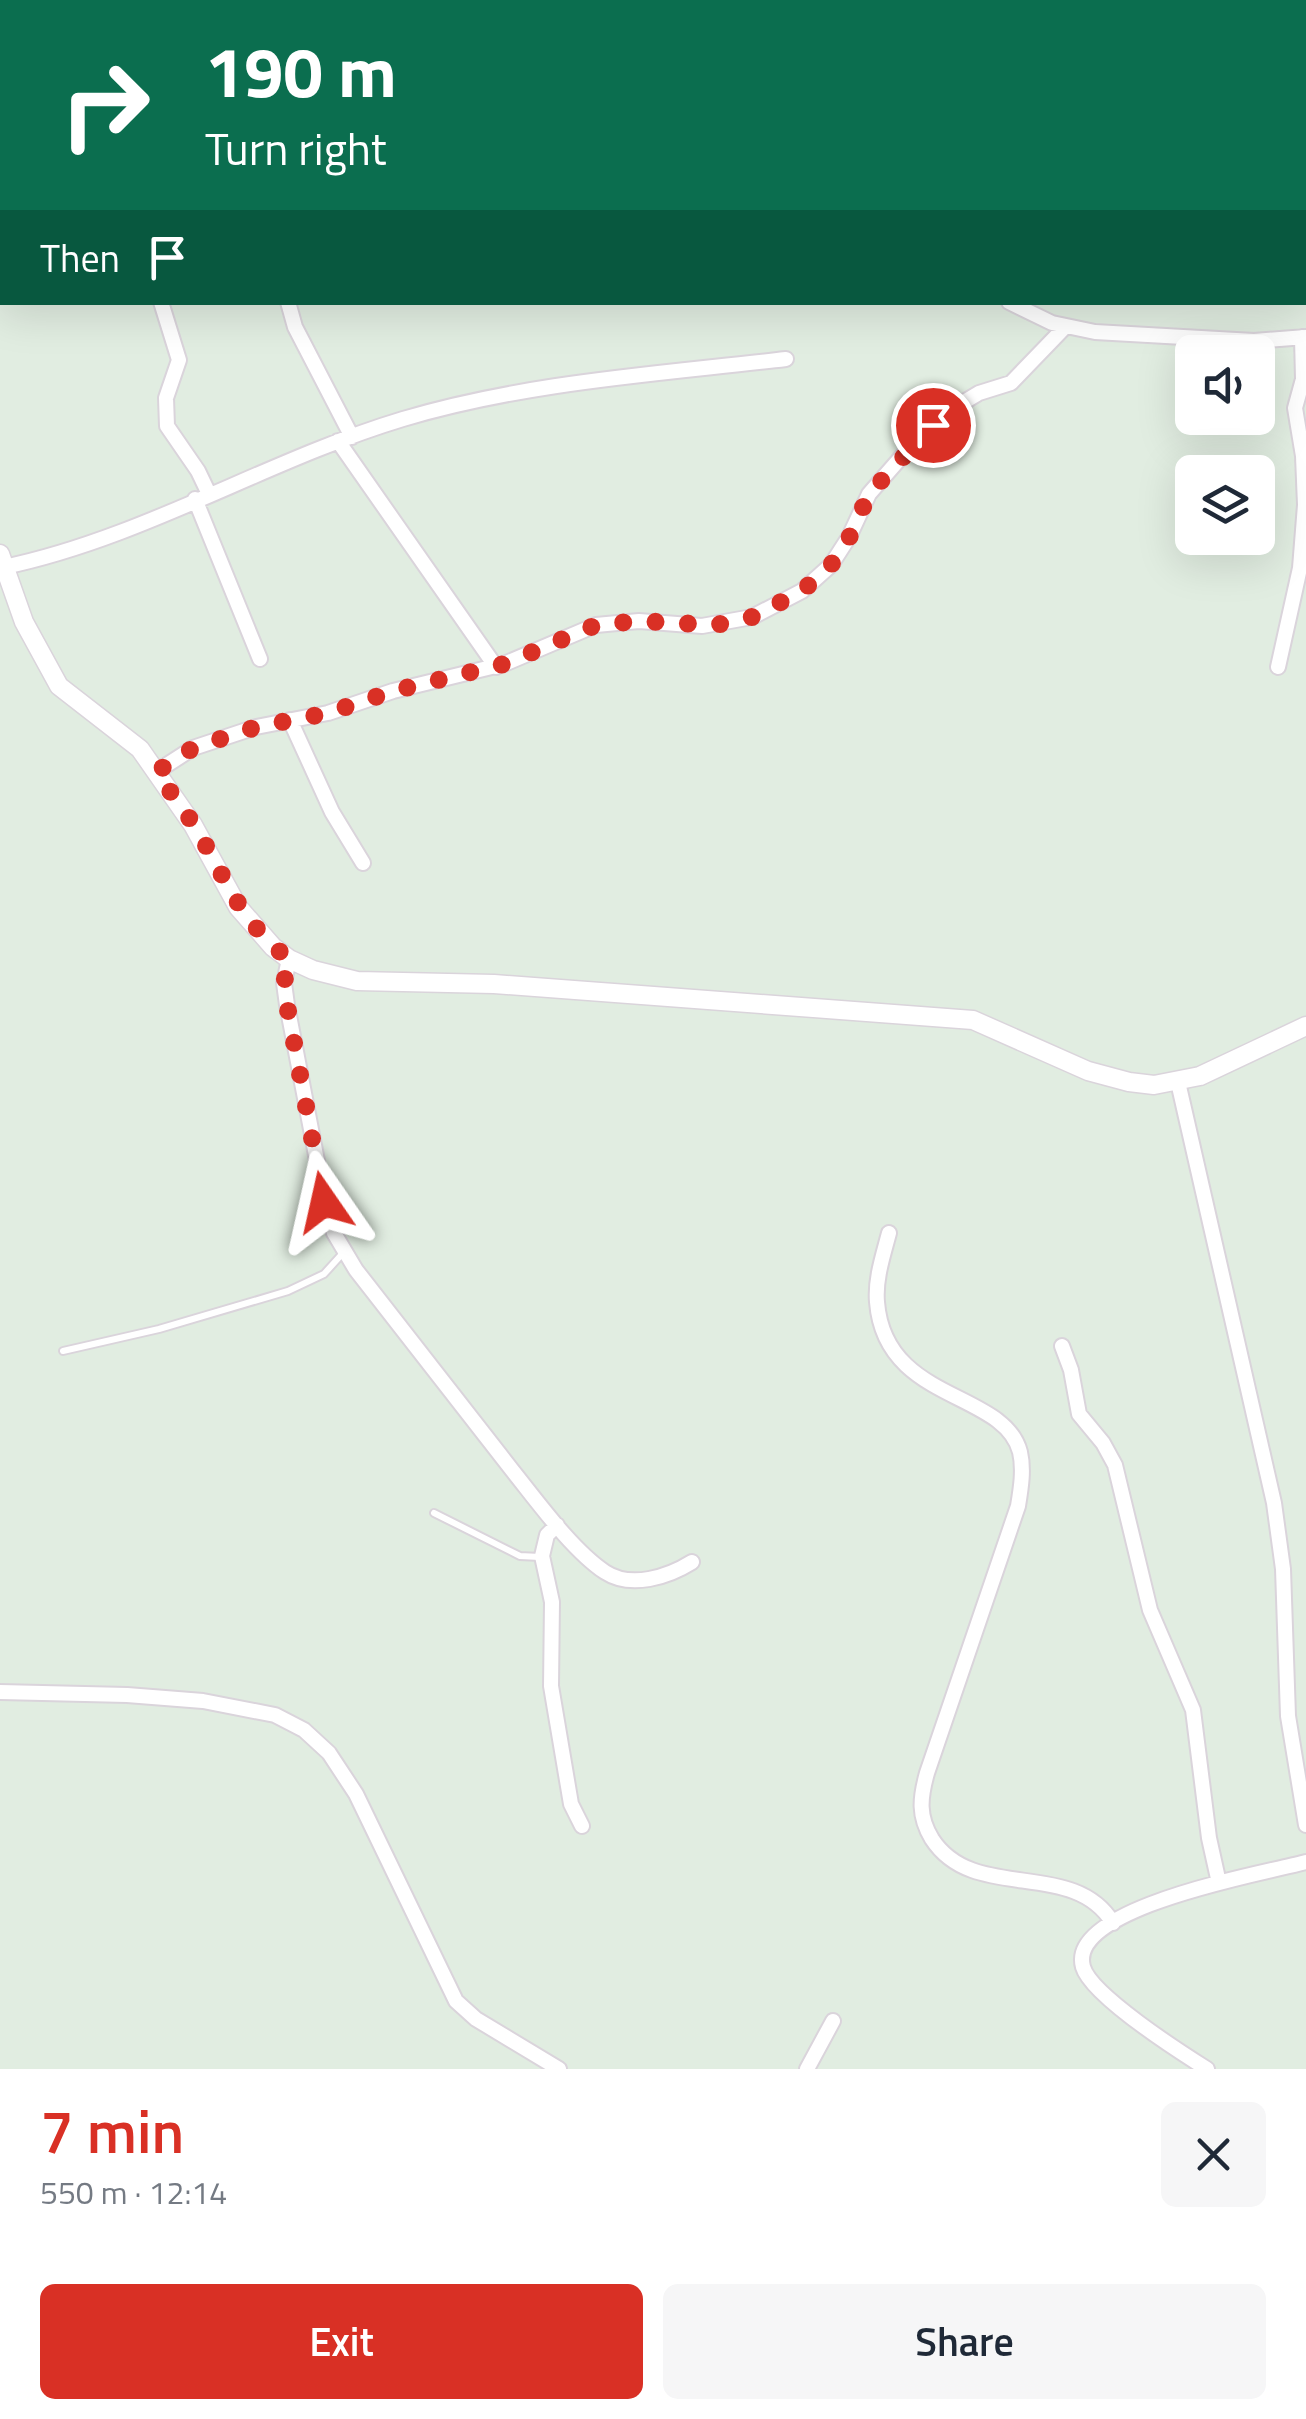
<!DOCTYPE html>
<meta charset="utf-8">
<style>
body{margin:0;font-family:"Titillium Web",sans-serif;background:#f6f6f7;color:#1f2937;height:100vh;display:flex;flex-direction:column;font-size:38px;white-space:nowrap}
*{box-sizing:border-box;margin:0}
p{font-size:32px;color:#747a83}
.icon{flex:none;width:55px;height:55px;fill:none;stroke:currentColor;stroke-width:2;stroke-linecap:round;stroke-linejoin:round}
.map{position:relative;height:2069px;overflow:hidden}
.drawer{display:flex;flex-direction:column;background:#fff;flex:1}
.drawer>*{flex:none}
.top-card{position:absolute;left:0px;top:0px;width:1308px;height:305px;box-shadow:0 10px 40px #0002;background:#0b6e4f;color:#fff;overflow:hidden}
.fabs{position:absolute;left:1175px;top:335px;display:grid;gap:20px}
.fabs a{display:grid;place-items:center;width:100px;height:100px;border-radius:15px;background:#fff;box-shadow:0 10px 40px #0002;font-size:50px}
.pin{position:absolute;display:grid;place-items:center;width:85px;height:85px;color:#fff;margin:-42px;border:5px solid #fff;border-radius:50%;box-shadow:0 2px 10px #0007}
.me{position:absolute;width:110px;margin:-55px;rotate:349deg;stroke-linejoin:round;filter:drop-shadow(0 0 8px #0008)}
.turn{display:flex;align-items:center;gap:35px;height:210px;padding:0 40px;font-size:45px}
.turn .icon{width:130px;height:130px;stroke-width:2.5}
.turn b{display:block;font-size:70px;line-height:85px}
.then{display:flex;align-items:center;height:95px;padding:0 40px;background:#0003;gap:20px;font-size:38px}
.round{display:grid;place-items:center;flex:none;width:105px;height:105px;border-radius:15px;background:#f6f6f7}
.head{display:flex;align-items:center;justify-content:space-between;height:170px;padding:0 40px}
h1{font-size:60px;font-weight:600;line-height:75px;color:#d93025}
.primary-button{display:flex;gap:20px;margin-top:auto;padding:20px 40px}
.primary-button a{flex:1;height:115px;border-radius:15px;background:#d93025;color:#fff;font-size:40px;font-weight:600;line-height:115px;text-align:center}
.primary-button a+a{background:#f6f6f7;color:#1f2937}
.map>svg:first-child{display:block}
</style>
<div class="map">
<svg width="1306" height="2069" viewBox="0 0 1306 2069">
<rect width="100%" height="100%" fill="#e1ede1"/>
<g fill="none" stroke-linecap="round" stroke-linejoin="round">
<g stroke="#dad4db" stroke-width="10">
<path id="service" d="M63,1351l96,-22 129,-38 36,-17 19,-21
M434,1513l86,43 20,1"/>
</g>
<g stroke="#dad4db" stroke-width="18">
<path id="minor" d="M765,0l2,2
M1095,0l8,2
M453,2l2,-2
M1048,2l1,-2
M1305,28l1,1
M0,60l2,1
M0,236l2,-2
M161,302l18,58 -13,38 1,28 31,45 11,23
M288,302l7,25 57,110
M1009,302l43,21 43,9 159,9 52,-4
M338,441l158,226
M195,499l65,160
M4,567c139,-29 263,-107 399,-148 124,-37 256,-45 383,-60
M1278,667l22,-99 5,-63 -2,-49 -8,-48 8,-29 -1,-42
M290,720l42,92 31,51
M156,772l37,-24 63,-21 72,-14 65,-22 111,-27 92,-39 43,-4 63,5 50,-9 50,-26 29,-26 18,-28 20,-43 48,-55 32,-28 30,-18 32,-10 54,-56
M289,959l-5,24 3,22 38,197 9,31 22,37c52,67 104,133 156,200 25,31 60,80 93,102 26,17 63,5 87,-10
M1178,1082l96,421 9,66 5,147 18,109
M889,1233c-6,23 -14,46 -12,69 8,101 127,88 143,150 4,17 1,36 -2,54l-91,267c-7,25 -9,43 5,66 42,65 141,18 181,84
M1062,1346l9,24 8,44 24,29 12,22 35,145 43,100 16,128 10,45
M557,1525l-10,10 -5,21 10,46 -1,84 20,118 11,22
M0,1692l127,3 76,6 72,14 29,15 25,23 27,41 100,207 20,18 83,50
M807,2069l26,-48
M1207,2069c-27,-17 -116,-74 -124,-102 -17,-60 183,-94 223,-105"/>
</g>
<g stroke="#dad4db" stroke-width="21">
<path id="tertiary" d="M0,554l24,68 35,64 81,63 53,76 45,82 35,40 16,12 24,11 44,11 137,3 479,36 115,51 41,11 25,3 46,-9 106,-50"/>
</g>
<use href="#service" stroke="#fff" stroke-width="6"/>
<use href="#minor" stroke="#fff" stroke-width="14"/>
<use href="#tertiary" stroke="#fff" stroke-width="18"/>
</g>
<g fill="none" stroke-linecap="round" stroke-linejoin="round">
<path stroke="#d93025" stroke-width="18" stroke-dasharray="0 32.4" d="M324,1202l-37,-197 -3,-22 5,-24c-52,-40 -63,-83 -96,-135 -11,-18 -25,-35 -37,-52l37,-24 63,-21 72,-14 65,-22 111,-27 92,-39 43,-4 77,4 36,-8 50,-26 29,-26 18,-27 20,-44 64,-69"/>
</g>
</svg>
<div class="fabs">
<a><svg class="icon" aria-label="sound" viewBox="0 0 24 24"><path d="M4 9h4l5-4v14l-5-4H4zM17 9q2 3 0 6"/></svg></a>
<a><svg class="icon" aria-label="layers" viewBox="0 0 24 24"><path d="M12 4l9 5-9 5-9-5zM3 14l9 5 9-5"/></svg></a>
</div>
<div class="pin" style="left:933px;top:425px;background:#d93025"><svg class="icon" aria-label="arrive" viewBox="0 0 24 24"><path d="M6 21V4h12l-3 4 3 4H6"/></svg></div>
<svg class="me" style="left:324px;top:1202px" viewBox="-20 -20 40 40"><path d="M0-17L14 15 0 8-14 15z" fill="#d93025" stroke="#fff" stroke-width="4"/></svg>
<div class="top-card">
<div class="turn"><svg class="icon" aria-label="right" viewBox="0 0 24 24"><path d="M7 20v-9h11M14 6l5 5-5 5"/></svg><div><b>190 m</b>Turn right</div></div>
<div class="then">Then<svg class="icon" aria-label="arrive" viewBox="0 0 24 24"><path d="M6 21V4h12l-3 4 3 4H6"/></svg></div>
</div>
</div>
<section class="drawer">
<div class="head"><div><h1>7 min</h1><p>550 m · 12:14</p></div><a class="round"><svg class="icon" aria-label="close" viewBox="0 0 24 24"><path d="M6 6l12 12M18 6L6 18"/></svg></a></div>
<div class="primary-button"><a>Exit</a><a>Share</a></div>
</section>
